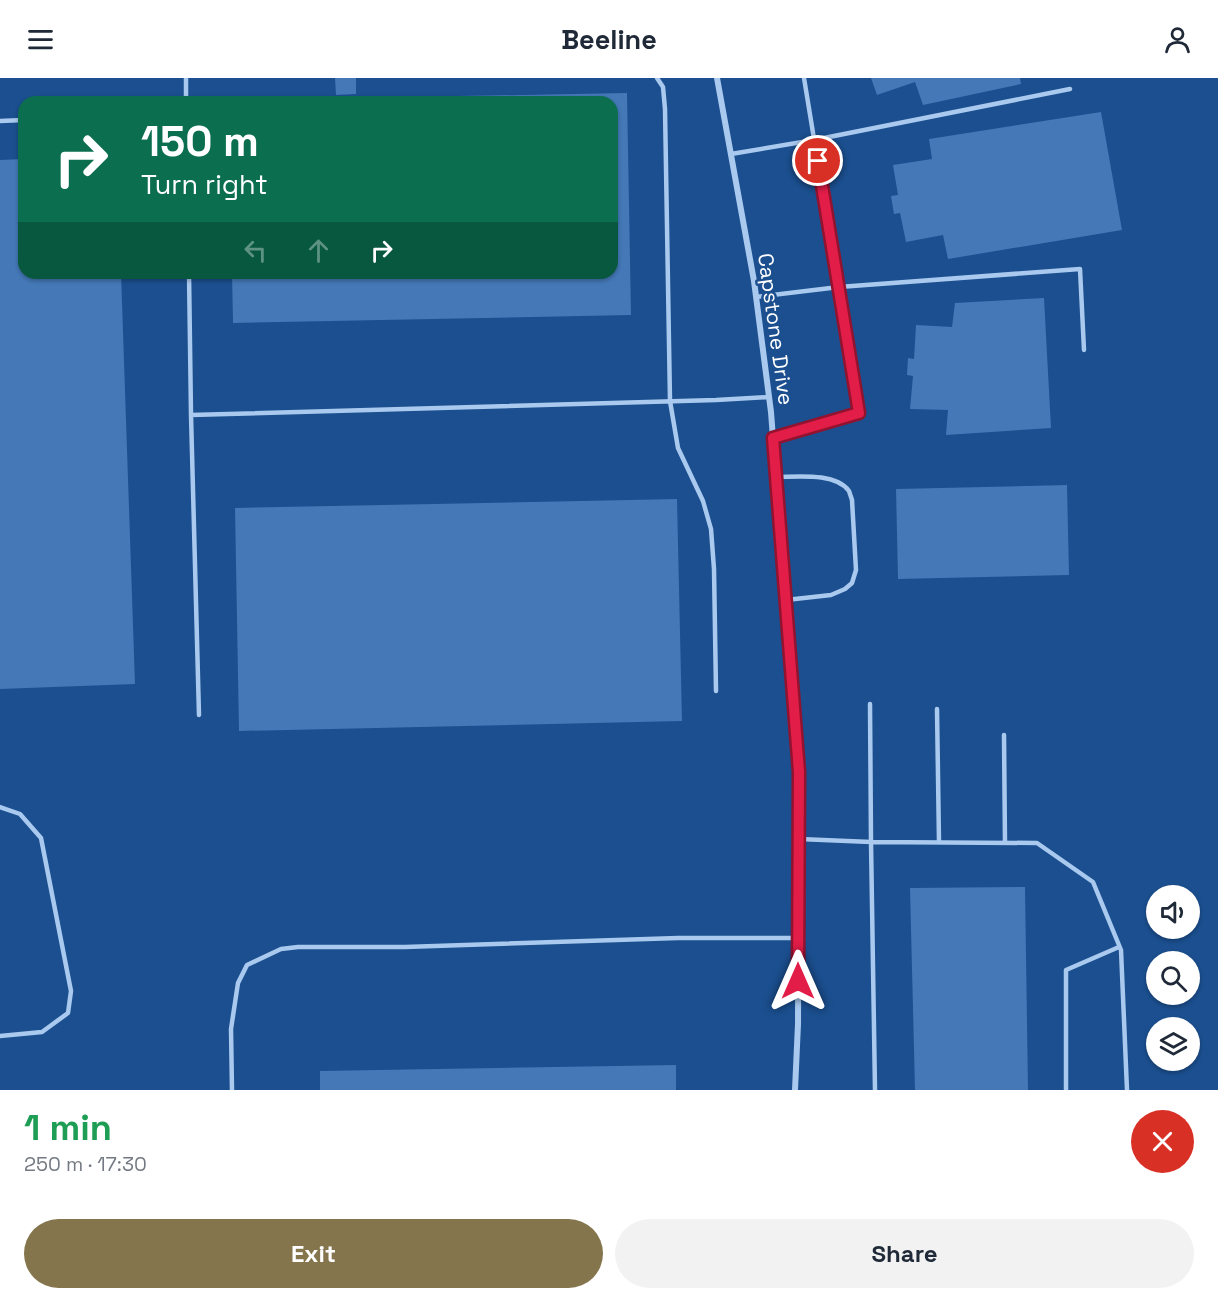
<!DOCTYPE html>
<meta charset="utf-8">
<style>
body{margin:0;font-family:"Space Grotesk",sans-serif;background:#f2f2f3;color:#1f2937;height:100vh;display:flex;flex-direction:column;font-size:22px;white-space:nowrap}
*{box-sizing:border-box;margin:0}
p{font-size:20px;color:#747a83}
.icon{flex:none;width:33px;height:33px;fill:none;stroke:currentColor;stroke-width:2;stroke-linecap:round;stroke-linejoin:round}
.map{position:relative;height:1012px;overflow:hidden}
.drawer{display:flex;flex-direction:column;background:#fff;flex:1}
.drawer>*{flex:none}
.hud{position:absolute;left:18px;top:18px;width:600px;height:183px;border-radius:18px;box-shadow:0 2px 4px #0004;background:#0b6e4f;color:#fff;overflow:hidden}
.controls{position:absolute;left:1146px;top:807px;display:grid;gap:12px}
.controls a{display:grid;place-items:center;width:54px;height:54px;border-radius:50%;background:#fff;box-shadow:0 2px 4px #0004;font-size:30px}
.pin{position:absolute;display:grid;place-items:center;width:51px;height:51px;color:#fff;margin:-26px;border:3px solid #fff;border-radius:50%;box-shadow:0 2px 6px #0007}
.me{position:absolute;width:66px;margin:-33px;rotate:0deg;stroke-linejoin:round;filter:drop-shadow(0 0 4px #0008)}
.turn{display:flex;align-items:center;gap:21px;height:126px;padding:0 24px;font-size:27px}
.turn .icon{width:78px;height:78px;stroke-width:2.5}
.turn b{display:block;font-size:42px;line-height:51px}
.lanes{display:flex;align-items:center;height:57px;padding:0 24px;background:#0003;justify-content:center;gap:30px;direction:ltr}
.lanes .off{opacity:.35}
.round{display:grid;place-items:center;flex:none;width:63px;height:63px;border-radius:32px;background:#f2f2f3}
.headline{display:flex;align-items:center;justify-content:space-between;height:102px;padding:0 24px}
h1{font-size:36px;font-weight:600;line-height:45px;color:#1e9e55}
.action{display:flex;gap:12px;margin-top:auto;padding:12px 24px}
.action a{flex:1;height:69px;border-radius:36px;background:#84754c;color:#fff;font-size:24px;font-weight:600;line-height:69px;text-align:center}
.action a+a{background:#f2f2f3;color:#1f2937}
header{display:flex;justify-content:space-between;align-items:center;height:78px;padding:0 24px;background:#fff;font-size:27px;font-weight:600}
.map>svg:first-child{display:block}
</style>
<header><svg class="icon" aria-label="menu" viewBox="0 0 24 24"><path d="M4 6h16M4 12h16M4 18h16"/></svg>Beeline<svg class="icon" aria-label="person" viewBox="0 0 24 24"><circle cx="12" cy="8" r="4"/><path d="M4 21q1-7 8-7t8 7"/></svg></header>
<div class="map">
<svg width="1218" height="1012" viewBox="0 0 1218 1012">
<rect width="100%" height="100%" fill="#1b4f8f"/>
<path fill="#4478b7" d="M335,0h21v16l-20,1z
M871,0h149l1,6 -98,21 -8,-23 -38,13z
M627,15l4,222 -398,8 -1,-50h380v-171h-376v-2z
M1101,34l21,118 -174,29 -5,-24 -37,7 -6,-29 -6,1 -3,-18 7,-1 -5,-30 39,-6 -3,-20z
M24,81v114h97l14,411 -135,5v-529z
M1044,220l7,130 -105,7 2,-25 -38,-1 3,-33 -6,-1 1,-17 6,1 2,-34 36,2 3,-24z
M1067,407l2,90 -171,4 -2,-90z
M677,421l5,222 -443,10 -4,-223z
M1025,809l3,203h-113l-5,-202z
M676,987v25h-356v-19z"/>
<g fill="none" stroke-linecap="round" stroke-linejoin="round">
<path stroke="#a9c9ee" stroke-width="4.5" d="M186,0v24
M657,0l6,9 2,22 5,292 8,47 25,53 8,28 3,40 2,122
M0,43l24,-1
M731,76l83,-14 256,-51
M189,195l2,142 525,-15 53,-3
M756,219l83,-10 241,-18 4,81
M191,337l8,300
M773,360l86,-25 -55,-335
M776,399c20,0 59,-5 73,14 1,3 2,6 3,9l4,70 -4,13 -7,6 -14,6 -45,5
M870,626l1,138 166,1 56,39 28,68 6,140
M937,631l2,133
M1004,657l1,108
M0,729l20,7 21,24 30,153 -3,22 -26,19 -42,4
M799,761l72,3 4,248
M232,1012l-1,-61 7,-46 9,-18 34,-16 17,-2h107l273,-9h121
M1066,1012v-120l53,-23"/>
<path stroke="#a9c9ee" stroke-width="6" d="M717,0l37,203 17,131 5,65 23,296 -1,251 -3,66"/>
</g>
<g fill="none" stroke-linecap="round" stroke-linejoin="round">
<g stroke="#92132f" stroke-width="15">
<path id="route" d="M798,903l1,-209 -26,-334 86,-25 -41,-252"/>
</g>
<use href="#route" stroke="#e11d48" stroke-width="10"/>
</g>
<g text-anchor="middle" dominant-baseline="central" stroke-width="5" stroke-linejoin="round" paint-order="stroke">
<g font-size="21" fill="#fff" stroke="#1b4f8f">
<text transform="translate(776 251) rotate(82)">Capstone Drive</text>
</g>
</g>
</svg>
<div class="controls">
<a><svg class="icon" aria-label="sound" viewBox="0 0 24 24"><path d="M4 9h4l5-4v14l-5-4H4zM17 9q2 3 0 6"/></svg></a>
<a><svg class="icon" aria-label="search" viewBox="0 0 24 24"><circle cx="10" cy="10" r="6"/><path d="M15 15l6 6"/></svg></a>
<a><svg class="icon" aria-label="layers" viewBox="0 0 24 24"><path d="M12 4l9 5-9 5-9-5zM3 14l9 5 9-5"/></svg></a>
</div>
<div class="pin" style="left:818px;top:83px;background:#d93025"><svg class="icon" aria-label="arrive" viewBox="0 0 24 24"><path d="M6 21V4h12l-3 4 3 4H6"/></svg></div>
<svg class="me" style="left:798px;top:903px" viewBox="-20 -20 40 40"><path d="M0-17L14 15 0 8-14 15z" fill="#e11d48" stroke="#fff" stroke-width="4"/></svg>
<div class="hud">
<div class="turn"><svg class="icon" aria-label="right" viewBox="0 0 24 24"><path d="M7 20v-9h11M14 6l5 5-5 5"/></svg><div><b>150 m</b>Turn right</div></div>
<div class="lanes"><svg class="icon off" aria-label="left" viewBox="0 0 24 24"><path d="M17 20v-9H6M10 6l-5 5 5 5"/></svg><svg class="icon off" aria-label="ahead" viewBox="0 0 24 24"><path d="M12 20V5M6 11l6-6 6 6"/></svg><svg class="icon" aria-label="right" viewBox="0 0 24 24"><path d="M7 20v-9h11M14 6l5 5-5 5"/></svg></div>
</div>
</div>
<section class="drawer">
<div class="headline"><div><h1>1 min</h1><p>250 m · 17:30</p></div><a class="round" style="background:#d93025;color:#fff"><svg class="icon" aria-label="close" viewBox="0 0 24 24"><path d="M6 6l12 12M18 6L6 18"/></svg></a></div>
<div class="action"><a>Exit</a><a>Share</a></div>
</section>
